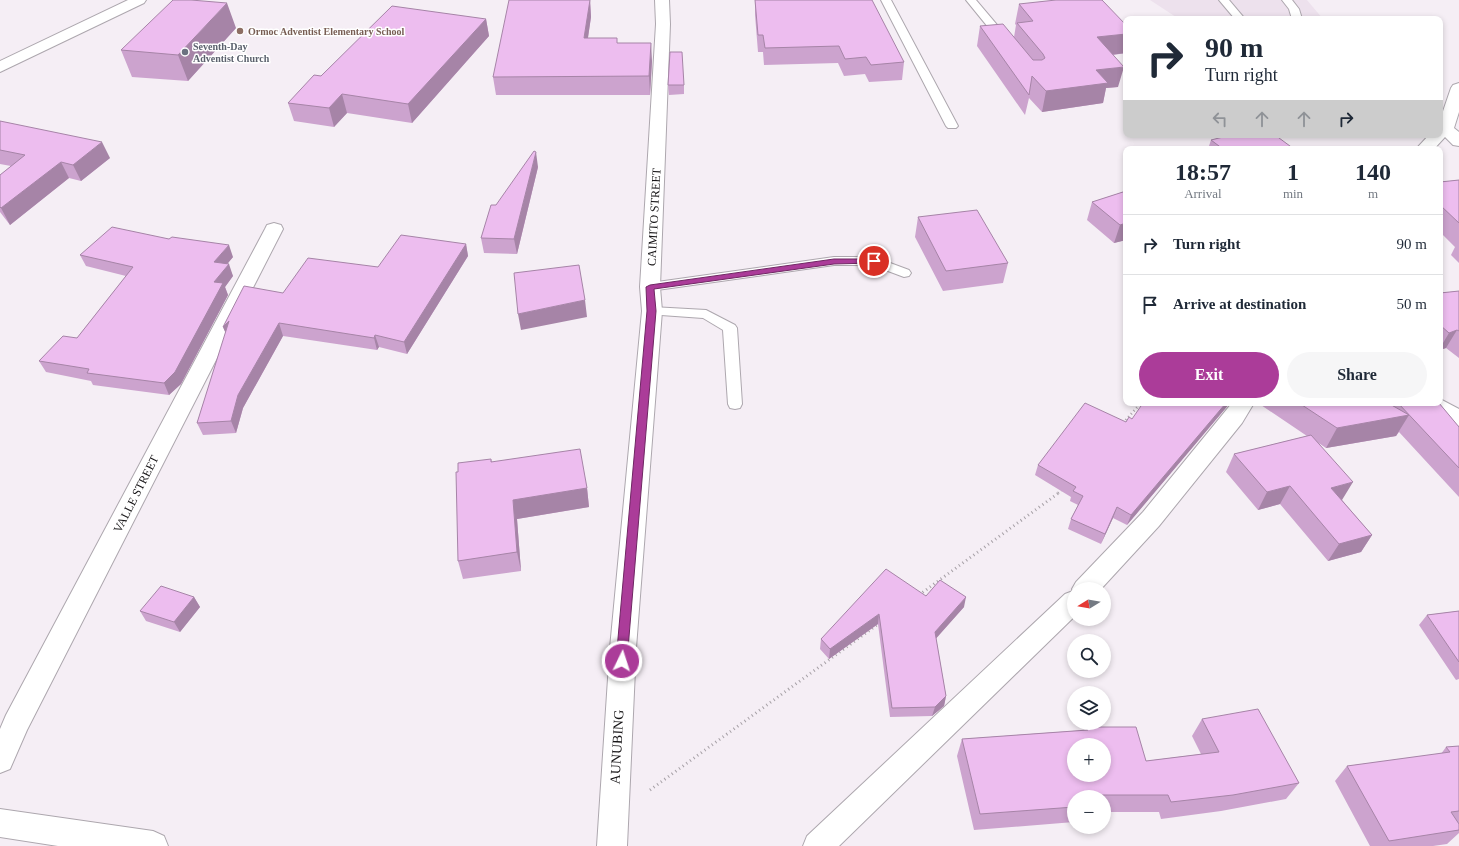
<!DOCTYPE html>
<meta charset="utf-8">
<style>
body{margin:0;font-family:Georgia,serif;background:#f6f6f7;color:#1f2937;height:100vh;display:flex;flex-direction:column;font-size:15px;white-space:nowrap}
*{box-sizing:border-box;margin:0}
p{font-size:13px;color:#747a83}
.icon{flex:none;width:22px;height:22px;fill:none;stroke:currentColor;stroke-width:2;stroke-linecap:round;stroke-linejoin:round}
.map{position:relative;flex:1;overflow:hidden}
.details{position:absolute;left:1123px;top:146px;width:320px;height:260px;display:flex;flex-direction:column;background:#fff;border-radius:8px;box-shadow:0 2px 6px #0003}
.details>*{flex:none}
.banner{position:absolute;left:1123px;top:16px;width:320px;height:122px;border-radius:8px;box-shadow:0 2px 6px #0003;background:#fff;color:#1f2937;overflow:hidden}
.needle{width:26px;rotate:259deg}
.fabs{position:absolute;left:1067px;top:582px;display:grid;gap:8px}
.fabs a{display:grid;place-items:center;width:44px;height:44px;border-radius:50%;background:#fff;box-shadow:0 2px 6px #0003;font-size:20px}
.pin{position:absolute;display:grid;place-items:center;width:34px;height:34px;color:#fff;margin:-17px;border:2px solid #fff;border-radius:50%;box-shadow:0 1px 4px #0007}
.me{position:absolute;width:44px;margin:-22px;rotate:4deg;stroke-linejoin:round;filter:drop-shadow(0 0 3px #0008)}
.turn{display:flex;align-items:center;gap:14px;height:84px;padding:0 16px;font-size:18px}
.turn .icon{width:52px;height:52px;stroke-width:2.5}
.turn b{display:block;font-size:28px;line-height:34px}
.lanes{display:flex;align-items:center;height:38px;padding:0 16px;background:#0003;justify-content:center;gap:20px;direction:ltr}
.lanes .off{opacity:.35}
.eta{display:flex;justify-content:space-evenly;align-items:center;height:68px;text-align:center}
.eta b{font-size:24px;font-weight:700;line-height:28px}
.cta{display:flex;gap:8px;margin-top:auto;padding:8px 16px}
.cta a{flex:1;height:46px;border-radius:24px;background:#ab3c99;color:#fff;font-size:16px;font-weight:700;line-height:46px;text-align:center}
.cta a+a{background:#f6f6f7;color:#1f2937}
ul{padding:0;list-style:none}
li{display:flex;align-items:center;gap:12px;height:60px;padding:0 16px;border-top:1px solid #e0e1e3}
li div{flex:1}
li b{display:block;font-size:15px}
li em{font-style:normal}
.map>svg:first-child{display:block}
</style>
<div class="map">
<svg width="1459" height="846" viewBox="0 0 1459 846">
<rect width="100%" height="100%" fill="#f5eef5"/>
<path fill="#ede1ed" d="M1150,0h157l16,19h-144z"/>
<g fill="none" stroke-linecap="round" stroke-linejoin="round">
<g stroke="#ada7ae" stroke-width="2">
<path id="service" d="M881,0h10l67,126 -2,2h-8l-2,-2z
M966,0h10l33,39 1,2 -1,2h-8z
M1219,0h10l16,19h-10z
M1282,0h10l7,9 3,10h-10l-3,-10z
M834,257h40l35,13 2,3 -2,3 -5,1 -32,-12h-38l-184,26 -5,-1 -2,-3 2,-3 5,-1z
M652,307l54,3 29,15 2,3 5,76 -2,4 -5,1 -5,-1 -2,-4 -5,-74 -20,-12 -56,-4 -2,-3 2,-3z"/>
</g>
<g stroke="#ada7ae" stroke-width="2">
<path id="minor" d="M128,0h18l-2,3 -144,69v-11z
M655,0h14l1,24 -10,263 2,24 -26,337 -9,198h-30l13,-198 32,-337 -2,-24 16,-263z
M1459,83v29l-5,16 5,4v14l-6,-1 -8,-8 -11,12h-18l13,-14h11v-15l11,-32 2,-3z
M274,223l7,2 2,4 -256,501 -17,39 -10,4v-44l6,-14 259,-486 2,-4z
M1440,399l19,10v17l-38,-18 -3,-5h22z
M1232,403h22l-12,20 -83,103 -58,63h-27v28l-235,229h-36l4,-10 258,-242 8,-3 -1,-2 4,-7 67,-70z
M0,809l153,22 11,5 4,10h-110l-58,-9z"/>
</g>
<path stroke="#a6a0a6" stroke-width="2.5" stroke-dasharray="1 3" stroke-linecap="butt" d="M1123,423l18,-20
M1058,493l5,-4"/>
<path stroke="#a6a0a6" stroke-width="3" stroke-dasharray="1 3.5" stroke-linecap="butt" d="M919,595l141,-103
M650,790l231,-168"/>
<use href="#service" fill="#fff" fill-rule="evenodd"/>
<use href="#minor" fill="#fff" fill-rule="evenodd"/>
</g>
<path fill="#cca3ce" d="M590,0l1,17 -3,21 29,5 35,18 -2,34h-154l-3,-18z
M755,0l149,62 -2,18 -33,2 -4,-8 -21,2 -6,-13 -74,2 -1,-13h-5l-3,-37z
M1019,4l107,21v28l-13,2 5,32 -12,1 -3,15 -61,9 -13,-14 -4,17 -48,-69 3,-20 34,11 2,-12 -1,-1z
M486,19l3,17 -77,87 -65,-10 -13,14 -40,-6 -6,-18 33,-27z
M236,28l-48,53 -56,-4 -11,-27z
M668,85h16v9l-15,1z
M0,121l110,37 -29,23 -12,-3 -59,47 -10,-13v-37l11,-9 -11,-2z
M1211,140l83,9h-86z
M538,167l-21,87 -33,-1 -3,-15 15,-33z
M1459,180v83l-8,-8 4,-8 -15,-15v-50z
M1126,191v49l-12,3 -27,-23 5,-18z
M918,217l90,46 -5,20 -60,8 -28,-54z
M466,244l2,12 -61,98 -28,-7 -2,3 -94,-14 -40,72 -7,25 -33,2 -6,-12 29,-90 -3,-6 60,-34 95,-26z
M80,255l153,2 -6,7 6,12 -8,11 3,8 -47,89 -12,11 -76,-10 -2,-4 -45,-9 -7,-11 38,-23 49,-62 -40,-10z
M1459,291v67l-13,-10 -6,2v-57z
M1230,403l-103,122 -14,-7 -12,26 -33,-15 3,-10 7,-14 -8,-4 1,-4 -36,-22 3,-10 94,-46z
M1258,403h181l20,24v70l-60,-65 -3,4 -70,12 -9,-6 25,58 30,35 -11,17 -33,9 -48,-57 -22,6 -32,-38 8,-18 73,-18z
M491,459l1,3 95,26 2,19 -72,12 4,52 -58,8 -5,-18z
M926,596l38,11 -28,31 10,58 -2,10 -12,10 -42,1 -12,-93 -49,35 -9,-10 1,-10z
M194,597l6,10 -20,25 -34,-11 -6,-10z
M1459,611v68l-3,1 -37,-55 8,-10z
M1202,719l97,64 -13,16 -65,12 -60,8 -2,-7h-55v-15h-30v25l-100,8 -17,-74 5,-17 124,-9 1,-3 59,34 55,-7 -9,-18z
M1459,746v77h-1l1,1v9l-12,11 -14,2h-63l-35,-65 12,-15 94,-12 5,-7z"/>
<path fill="#a684a7" d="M590,0l1,17 -6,40 -1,-19z
M227,3l9,25 -48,53 -10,-26z
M486,19l3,17 -77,87 -4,-19z
M1126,34v19l-33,4 4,-20z
M651,43l1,18 -2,34 -1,-19z
M1124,67l-6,20 -12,1 -3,15 -61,9 4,-21 50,-21z
M342,94l5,19 -13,14 -5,-19z
M102,142l8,16 -29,23 -8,-16z
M536,152l2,15 -21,87 -3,-15z
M61,162l8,16 -59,47 -9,-17z
M1126,223v17l-12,3 6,-18z
M466,244l2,12 -61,98 -3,-12z
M229,245l4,12 -14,17 -5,-12z
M229,264l4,12 -8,11 3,8 -47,89 -12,11 -5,-12 50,-101z
M585,300l2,17 -66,13 -3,-16z
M229,321l-1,18 -5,-12z
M279,323l4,13 -40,72 -7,25 -5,-12 7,-26z
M1457,330l-11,18 -6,2v-2l9,-15z
M375,335l4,12 -2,3 -3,-12z
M1226,403h4l-103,122 4,-10z
M1409,415l-13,21 -70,12 11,-20z
M1353,482l-11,18 -22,5 11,-17z
M1290,486l-10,18 -22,6 9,-18z
M587,488l2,19 -72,12 4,52 -4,-19 -4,-52z
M1117,507l-4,11 -12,26 4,-10z
M1372,535l-11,17 -33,9 11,-17z
M194,597l6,10 -20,25 -6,-10z
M966,597l-2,10 -31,35 2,-10z
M879,614l-1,10 -49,35 1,-10z
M946,696l-2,10 -12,10 3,-9z"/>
<path fill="#edbdef" stroke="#a684a7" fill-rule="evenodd" d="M173,0h18l36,3 -49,52 -57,-5z
M509,0h81l-6,38h33v5h34l-2,33 -156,1z
M755,0h117l32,62 -33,3 -5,-8 -21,2 -6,-13 -74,2 -2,-13h-5z
M1056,0h46l24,25v9l-29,3 27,30 -28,3 12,13 -62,8 -14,-15 -3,19 -49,-69 23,-2 30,36h9l3,-2 -2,-4 -26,-31 16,-2 -14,-17z
M392,6l94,13 -78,85 -66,-10 -13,14 -41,-5 26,-28 7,1z
M670,52h12l2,33h-16z
M0,121l102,21 -29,23 -12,-3 -60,46 -1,-1v-32l25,-20 -25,-5z
M1231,135h44l19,14h-71l-12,-9z
M534,151l2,1 -22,87 -33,-1 10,-33h5z
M1459,180v43l-19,-18v-23z
M1126,191v32l-6,2 -28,-23z
M977,210l31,53 -62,8 -28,-54z
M112,227l57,12 3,-2 57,8 -15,17 15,2 -15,18 9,1 -48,89 -11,11 -77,-10 2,-4 -50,-8 24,-25 14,2 56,-71 -53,-12z
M401,235l65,9 -62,98 -29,-7 -1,3 -95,-15 -41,72 -7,26 -34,2 32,-102 -6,6 21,-41 39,7 25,-35 70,9z
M579,265l6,35 -67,14 -4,-41z
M1459,291v40l-2,-1 -8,3 -9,-8v-32z
M1085,403l41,19 3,-5 3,2 11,-16h83l-95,112 -14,-8 -12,27 -34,-15 12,-23 -10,-5 3,-4 -38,-22z
M1299,403h89l21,12 -72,13z
M1398,403h41l20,24v41z
M1311,435l42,47 -22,6 41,47 -33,9 -49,-58 -23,6 -33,-38z
M580,449l7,39 -74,12 4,52 -59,9 -2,-89h2v-9l33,-4v3z
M886,569l40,27 14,-16 26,17 -31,35 11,64 -11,11 -43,1 -13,-94 -49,35 -9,-10z
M161,586l33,11 -20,25 -34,-11z
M1459,611v51l-32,-47z
M1258,709l41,74 -66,12 -62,7 -3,-7h-87l1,2h-8v10l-94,7 -18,-75 126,-9 -1,-3h49l10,34 73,-9 -17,-33zM1074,745h30v30h-30z
M1459,746v65l-8,1 8,12v6l-70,11 -42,-75 103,-14 -4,-5z"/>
<path fill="#ab3c99" stroke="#6f2763" d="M834,259h40l4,2 -4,2 -40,1 -180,25 2,22 -29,350 -1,4 -4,1 -4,-1 -2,-4 31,-350 -1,-24 4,-2z"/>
<circle fill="#8d6e63" stroke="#fff" stroke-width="1.5" cx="240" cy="31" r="4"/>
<circle fill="#6b7280" stroke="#fff" stroke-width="1.5" cx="185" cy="52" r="4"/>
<g text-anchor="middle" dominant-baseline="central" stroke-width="3" stroke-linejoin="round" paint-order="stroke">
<g font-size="10" font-weight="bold" fill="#785e54" stroke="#fff" text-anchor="start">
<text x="248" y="31">Ormoc Adventist Elementary School</text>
</g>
<g font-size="10" font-weight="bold" fill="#5b616d" stroke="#fff" text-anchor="start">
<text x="193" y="46">Seventh-Day<tspan x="193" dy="12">Adventist Church</tspan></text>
</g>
<g font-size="12" fill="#151315" stroke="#fff">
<text transform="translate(654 217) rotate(-87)">CAIMITO STREET</text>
<text transform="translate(136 494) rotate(-63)">VALLE STREET</text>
</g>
<g font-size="14" fill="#151315" stroke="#fff">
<text transform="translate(617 747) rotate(-87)">AUNUBING</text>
</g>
</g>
</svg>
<div class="fabs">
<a><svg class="needle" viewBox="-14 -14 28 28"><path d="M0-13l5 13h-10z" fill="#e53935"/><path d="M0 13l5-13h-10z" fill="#747a83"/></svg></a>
<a><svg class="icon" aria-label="search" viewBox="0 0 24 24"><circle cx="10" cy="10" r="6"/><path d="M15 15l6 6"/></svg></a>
<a><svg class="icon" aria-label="layers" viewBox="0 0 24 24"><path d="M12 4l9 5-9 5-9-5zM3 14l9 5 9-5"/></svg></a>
<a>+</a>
<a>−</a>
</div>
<div class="pin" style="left:874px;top:261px;background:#d93025"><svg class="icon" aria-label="arrive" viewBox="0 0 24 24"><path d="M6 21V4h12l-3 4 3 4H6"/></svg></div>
<svg class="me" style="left:622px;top:661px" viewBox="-20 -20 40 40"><circle r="17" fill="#ab3c99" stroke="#fff" stroke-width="3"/><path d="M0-11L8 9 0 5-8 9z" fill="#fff"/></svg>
<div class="banner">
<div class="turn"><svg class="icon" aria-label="right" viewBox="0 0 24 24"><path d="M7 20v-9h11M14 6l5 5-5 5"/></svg><div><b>90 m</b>Turn right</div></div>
<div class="lanes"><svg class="icon off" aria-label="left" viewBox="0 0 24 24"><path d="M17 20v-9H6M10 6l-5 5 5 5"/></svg><svg class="icon off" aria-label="ahead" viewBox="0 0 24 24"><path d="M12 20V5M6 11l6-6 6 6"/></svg><svg class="icon off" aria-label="ahead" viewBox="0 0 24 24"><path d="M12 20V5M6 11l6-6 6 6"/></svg><svg class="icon" aria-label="right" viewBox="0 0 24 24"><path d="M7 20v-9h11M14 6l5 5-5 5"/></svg></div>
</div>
<section class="details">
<div class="eta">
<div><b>18:57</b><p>Arrival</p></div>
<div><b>1</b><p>min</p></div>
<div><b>140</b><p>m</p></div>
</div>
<ul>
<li><svg class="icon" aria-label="right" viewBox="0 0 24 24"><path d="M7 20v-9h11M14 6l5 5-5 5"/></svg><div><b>Turn right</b></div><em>90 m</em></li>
<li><svg class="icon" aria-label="arrive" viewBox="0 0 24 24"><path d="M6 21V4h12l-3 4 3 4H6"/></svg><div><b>Arrive at destination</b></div><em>50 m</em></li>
</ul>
<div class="cta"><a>Exit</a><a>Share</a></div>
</section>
</div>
